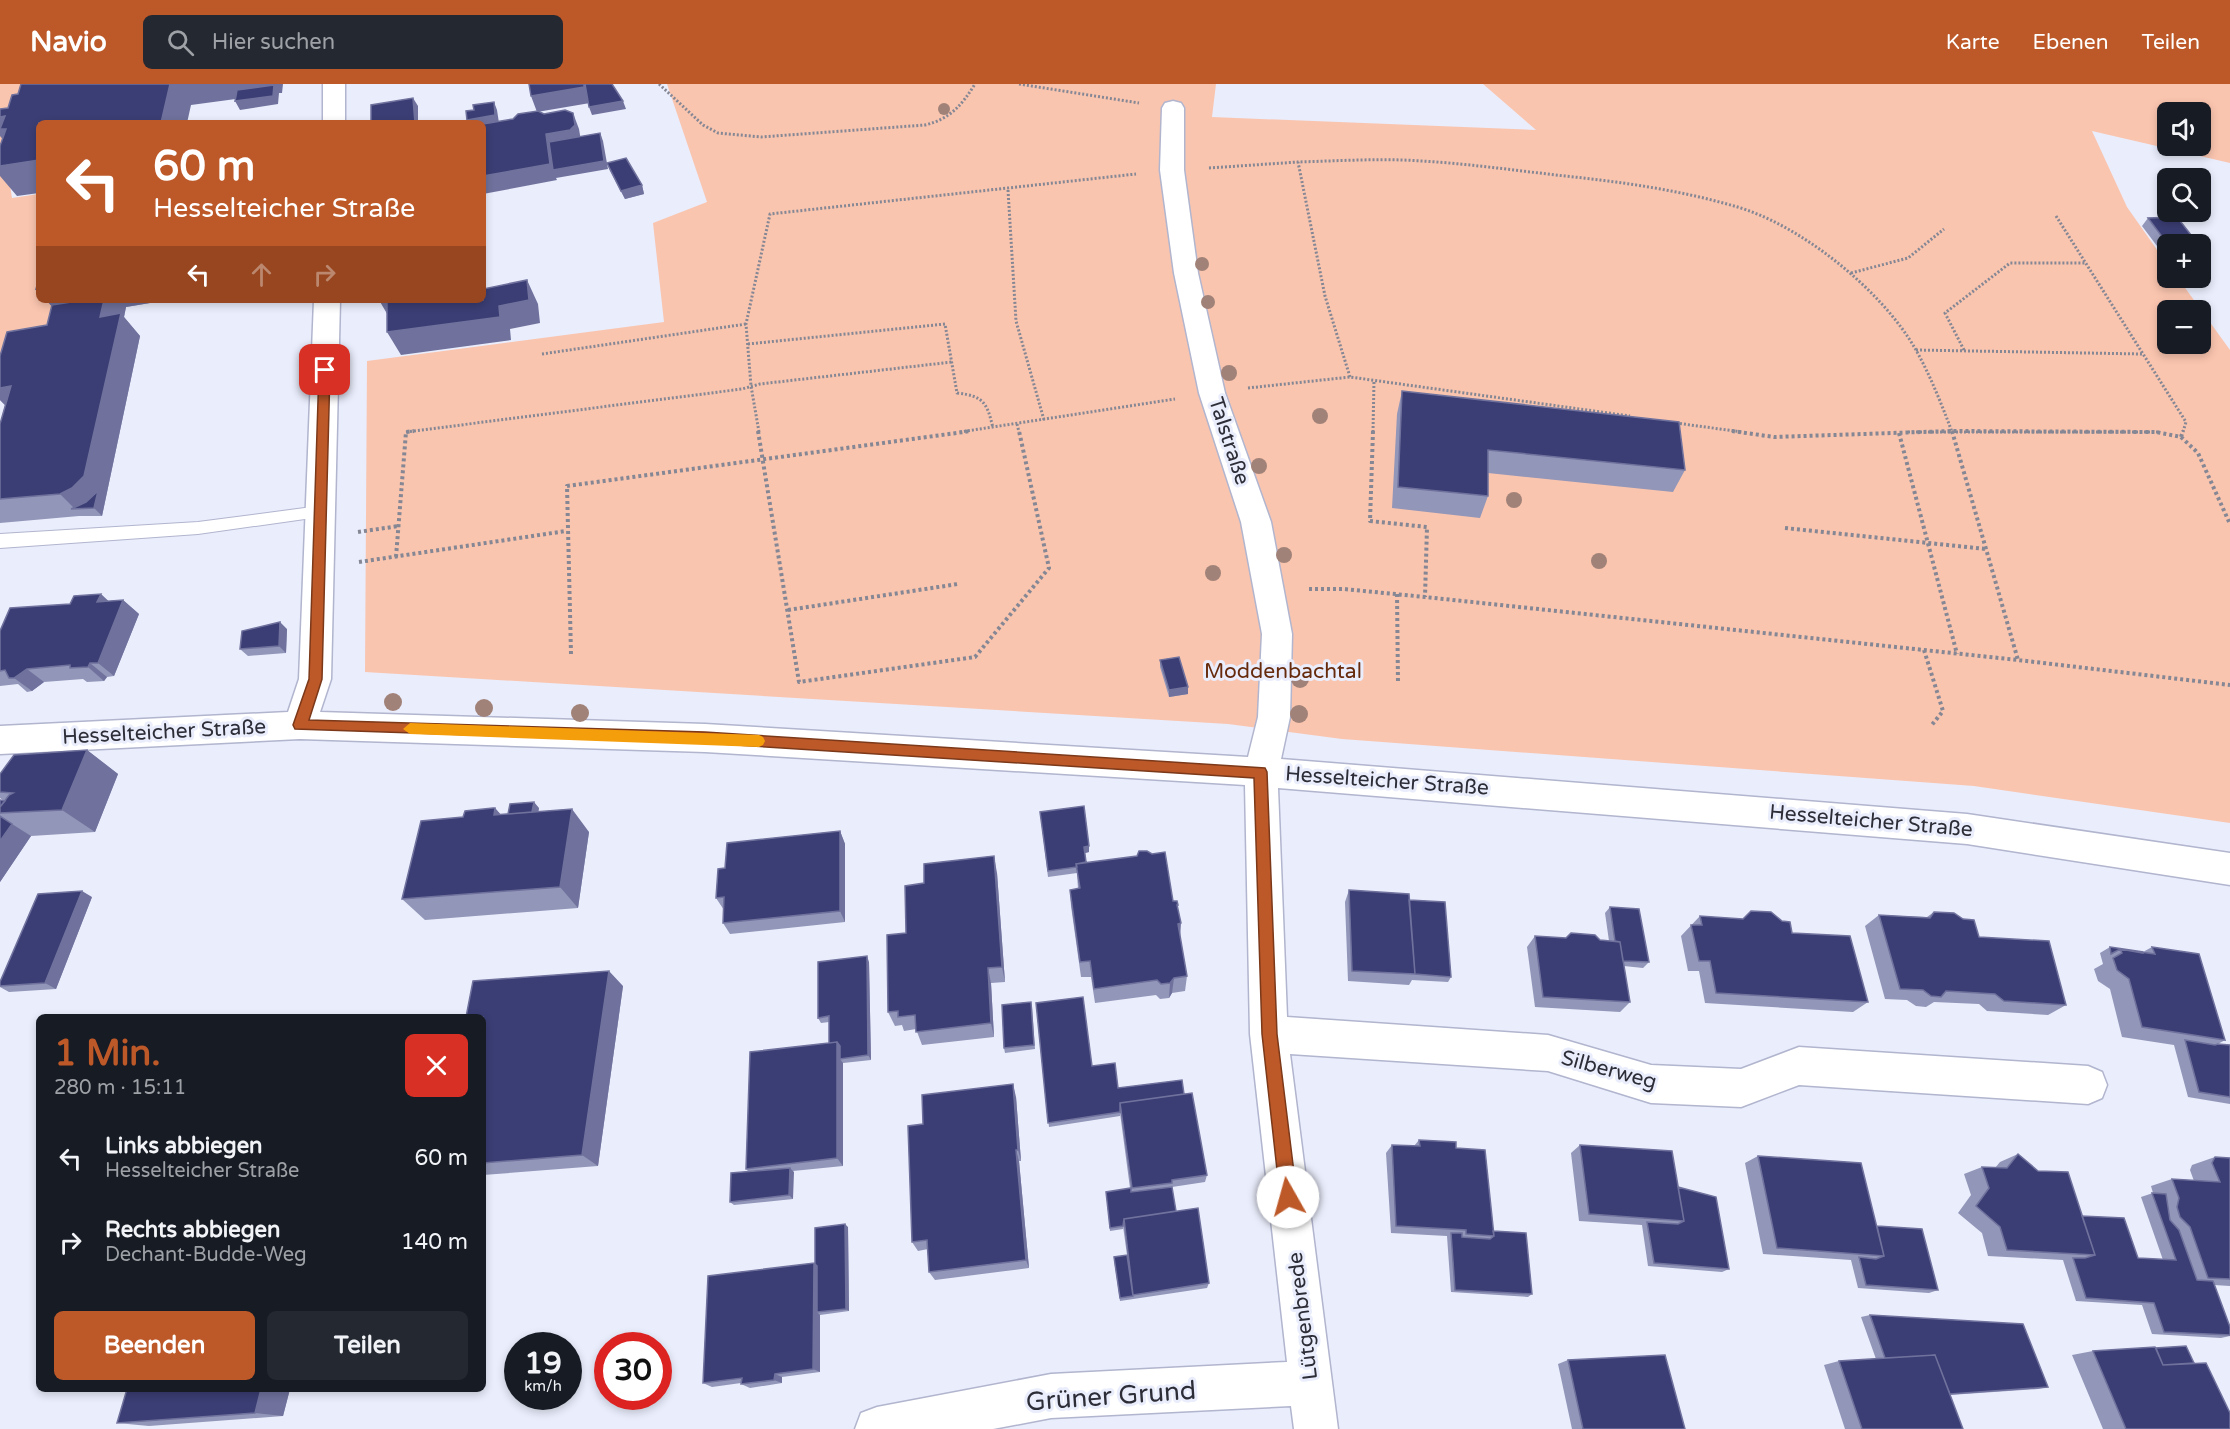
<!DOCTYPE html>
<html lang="de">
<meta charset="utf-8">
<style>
body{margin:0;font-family:"Varela Round",sans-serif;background:#242831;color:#f1f3f6;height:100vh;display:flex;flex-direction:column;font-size:22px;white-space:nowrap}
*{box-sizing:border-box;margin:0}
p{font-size:20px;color:#9ea1a6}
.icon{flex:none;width:33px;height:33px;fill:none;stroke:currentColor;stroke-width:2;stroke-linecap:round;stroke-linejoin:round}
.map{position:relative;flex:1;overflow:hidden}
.panel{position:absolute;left:36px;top:930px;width:450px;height:378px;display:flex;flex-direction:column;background:#171b24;border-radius:9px;box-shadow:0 3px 9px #0003}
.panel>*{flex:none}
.guide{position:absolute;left:36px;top:36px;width:450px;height:183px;border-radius:9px;box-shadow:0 3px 9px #0003;background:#bd5828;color:#fff;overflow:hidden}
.fabs{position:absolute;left:2157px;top:18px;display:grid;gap:12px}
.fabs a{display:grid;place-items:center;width:54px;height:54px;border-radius:9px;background:#171b24;box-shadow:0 3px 9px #0003;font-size:30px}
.speed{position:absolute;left:504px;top:1248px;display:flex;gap:12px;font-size:30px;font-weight:700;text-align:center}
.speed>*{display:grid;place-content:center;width:78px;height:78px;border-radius:50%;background:#171b24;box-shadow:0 3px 9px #0003;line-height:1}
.speed small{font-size:15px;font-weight:400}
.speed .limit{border:9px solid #d22;background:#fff;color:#111}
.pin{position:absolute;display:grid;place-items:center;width:51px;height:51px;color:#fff;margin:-26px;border-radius:12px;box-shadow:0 3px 9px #0006}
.me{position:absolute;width:66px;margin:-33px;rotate:353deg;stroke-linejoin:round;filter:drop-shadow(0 0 4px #0008)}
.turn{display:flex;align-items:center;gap:21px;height:126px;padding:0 18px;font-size:27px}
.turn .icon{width:78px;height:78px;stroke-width:2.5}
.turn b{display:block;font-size:42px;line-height:51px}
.lanes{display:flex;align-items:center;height:57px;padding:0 18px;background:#0003;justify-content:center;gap:30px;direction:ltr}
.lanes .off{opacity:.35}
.round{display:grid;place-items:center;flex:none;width:63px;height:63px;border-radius:9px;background:#242831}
.head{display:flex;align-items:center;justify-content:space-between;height:102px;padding:0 18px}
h1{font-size:36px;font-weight:700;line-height:45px;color:#bd5828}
.action{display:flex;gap:12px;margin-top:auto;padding:12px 18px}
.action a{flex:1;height:69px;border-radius:9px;background:#bd5828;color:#fff;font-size:24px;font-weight:700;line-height:69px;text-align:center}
.action a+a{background:#242831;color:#f1f3f6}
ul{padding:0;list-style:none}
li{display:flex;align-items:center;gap:18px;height:84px;padding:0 18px}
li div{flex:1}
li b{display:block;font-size:22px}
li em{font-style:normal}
header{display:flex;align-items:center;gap:36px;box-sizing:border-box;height:84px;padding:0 30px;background:#bd5828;color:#fff}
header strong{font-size:28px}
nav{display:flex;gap:33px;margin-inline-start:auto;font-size:21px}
.search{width:420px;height:54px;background:#242831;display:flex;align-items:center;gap:15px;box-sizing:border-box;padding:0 21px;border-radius:9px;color:#9ea1a6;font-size:22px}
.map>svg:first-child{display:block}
</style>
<header>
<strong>Navio</strong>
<div class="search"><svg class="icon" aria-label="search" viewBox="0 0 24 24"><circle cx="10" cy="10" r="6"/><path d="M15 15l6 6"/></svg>Hier suchen</div>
<nav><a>Karte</a><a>Ebenen</a><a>Teilen</a></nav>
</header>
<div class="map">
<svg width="2230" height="1345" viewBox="0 0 2230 1345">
<rect width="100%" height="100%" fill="#eaedfc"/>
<path fill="#fac5af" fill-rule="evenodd" d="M0,0h33l-30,56 9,58 27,-4v106h23l-12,45 -50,37z
M667,0h549l-4,33 324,13 -53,-46h747v79l-138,-32 35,76 40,57 1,14h10l52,72v473l-256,-37 -632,-47 -114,-15 -863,-52 2,-311 297,-39 -11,-99 54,-21zM2168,28h32v34h-32zM2168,226h32v34h-32z"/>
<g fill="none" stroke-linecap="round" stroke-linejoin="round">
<g stroke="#b1b5ce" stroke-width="2">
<path id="service" d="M320,422l6,2 3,4 -3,4 -128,18 -198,14v-14l198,-12z"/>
</g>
<g stroke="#b1b5ce" stroke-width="3">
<path id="minor" d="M323,0h22v39h-22z
M1173,17l8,2 3,5v62l14,103 27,120 46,129 21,112 -2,83 -9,42 686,55 263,39v32l-263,-41 -689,-56 9,229 261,18 103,30 90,4 58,-22 289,19 14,6 5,13 -5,13 -14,6 -289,-19 -58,22 -90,-4 -103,-32 -258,-17 48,375h-44l-3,-23 -240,12 -58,11h-138l6,-16 16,-6 174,-33 236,-12 -37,-328 -5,-249 -540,-33 -405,-13 -300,15v-28l288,-14 11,-33 15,-379h26l-9,379 -11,33 385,12 543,33 10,-40 4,-83 -21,-112 -42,-129 -25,-120 -14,-103 2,-62 3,-5z"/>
</g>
<path stroke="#858794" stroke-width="3" stroke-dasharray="2 2" stroke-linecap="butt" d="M659,0l44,41 15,8 43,4 164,-12c25,-6 37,-20 50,-41
M1019,0l120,19
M1209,84l89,-6
M1008,106l8,131 28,99
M2056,132l130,206 -3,10
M1851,189l57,-15 36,-29
M748,260l197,-20 12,69c27,3 30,10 36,35
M1916,266l227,4
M1964,266l-19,-37 65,-50h76
M542,270l204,-30
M1350,293l-25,-81 -27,-134c35,-1 70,-3 104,-2 55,2 109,10 163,16 57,6 114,14 169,30 66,18 148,84 182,144 14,25 26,55 36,82
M1248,304l102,-11 280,39
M1676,339l66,9
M1017,340l2,8
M406,348l336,-43 18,-5 192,-22
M759,348l-8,-46 -5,-62 24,-110 366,-40
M960,348l215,-33
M1373,348l1,-52
M1908,348h250"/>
<path stroke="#858794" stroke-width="4" stroke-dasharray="3 3" stroke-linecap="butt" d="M758,347l41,251 176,-25 74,-89 -30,-137
M1373,347l-3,90 57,6 -2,70
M1732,347l42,6 178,-6 204,1 25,5 17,16 32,71
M1952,347l66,229
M1899,349l58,221
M2181,353l2,-6
M1785,444l201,21
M358,448l41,-6
M396,473l10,-125 8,-1
M359,478l207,-31
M1309,505h35l81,8 593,63 212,25
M1397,510l1,90
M788,526l170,-26
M1924,566l19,61 -12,15
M571,570l-4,-168 404,-55"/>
<use href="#service" fill="#fff" fill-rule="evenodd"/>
<use href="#minor" fill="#fff" fill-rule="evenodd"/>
</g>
<g fill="#a18278">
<circle cx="944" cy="25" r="6"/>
<circle cx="1202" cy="180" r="7"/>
<circle cx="1208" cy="218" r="7"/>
<circle cx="1229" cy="289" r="8"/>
<circle cx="1320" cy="332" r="8"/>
<circle cx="1259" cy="382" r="8"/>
<circle cx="1514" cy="416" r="8"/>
<circle cx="1284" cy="471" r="8"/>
<circle cx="1599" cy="477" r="8"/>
<circle cx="1213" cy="489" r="8"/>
<circle cx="1300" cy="595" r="9"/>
<circle cx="393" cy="618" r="9"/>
<circle cx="484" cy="624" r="9"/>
<circle cx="580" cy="629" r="9"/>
<circle cx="1299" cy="630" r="9"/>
</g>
<path fill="#9296b8" d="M607,79l35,22 2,9 -19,5 -15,-28z
M2148,134l50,26h-30v10l-3,-4h-5l-18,-24z
M46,216h105l-1,3 -24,4 -2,10 16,19 -38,180h-23l-79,7v-99l5,-19 -5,-5v-44l47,-31 5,-19z
M1402,307l283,79 -12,22 -185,-19v23l-8,22 -88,-10 5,-94z
M123,516l16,14 -25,62 -7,1 -3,4 -17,1 -4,-3 -39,3 -12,9 -5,1 -9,-8 -18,2v-55l109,-30z
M287,545l-1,24 -38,3 -8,-7z
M1160,576l28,34 -19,3 -9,-30z
M87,666l31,24 -23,58 -64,4 -31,46v-82l4,1 -4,-3v-24z
M495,724l6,7 7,-1 31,-6 -1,4 51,20 -11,76 -153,12 -23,-21 61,-82z
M1040,728l49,34v6l-4,1 1,9 87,39 5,9 2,27 7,39 -2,15 -13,2 -3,5 -9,1 -4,-4 -61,8 -4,-26h-10l-10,-71 -1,-16 8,-1 -1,-16 -29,4z
M840,747l5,13v78l-115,12 -7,-11 1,-13 -8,-12 9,-30z
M997,789l8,109 -14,1 3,54 -72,8 -6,-16 -12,2 -2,-6 -7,1 -7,-14 18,-79z
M1349,806l60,10 42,77 -3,5 -36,-2 -3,5 -61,-4 -3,-79z
M92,813l-36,92 -47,3 -9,-5v-5z
M1610,823l39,55 -6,6 -19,-2 6,36 -10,10 -85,-5 -8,-60 8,-11 74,5 -4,-28z
M1934,828l132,93 -18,10 -61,-4 -8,-7 -45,-2 -8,5 -10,-1 -9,-6 -22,-1 -20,-73 14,-11 48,2z
M1700,832l92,17 76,69 -15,10 -148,-9 -6,-32h-11l-7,-35z
M2110,863l33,5 9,-5 73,93 -7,4 12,1v59l-42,-7 -14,-52 -52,-8 -12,-48 -12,-8 -4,-12 9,-5 -3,-11z
M869,878l2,98 -28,3v103l-50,5v28l-59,6 -4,-3 19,-30 -3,-3 83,-126v-21l-8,1 -3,-5z
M623,902l-25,180 -115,9v-158z
M1036,919l56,63 26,22 66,6 23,81 -2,7 -33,5 4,24 33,72 -2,5 -87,13 -6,-41 13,-5 -4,-29v3l-13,2 -4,-39 24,-4 -10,-75v3l-71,11z
M1032,923l3,42 -30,4 -1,-5z
M1016,1013l5,64h-2l10,107 -94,12 -6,-8 -1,-23 -10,2 -6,-9 11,-118z
M1419,1056l37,8 37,83 39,63 -4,3 -77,-5 -4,-56 -56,-3 -5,-80 6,-8 22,1z
M1580,1061l98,42 51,82 -7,3 -74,-6 -6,-41 -63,-4 -8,-68z
M2018,1070l64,62 56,42 25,2 -22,-63 12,-4 -2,-7 21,-7 22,2 -4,-11 2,-5 23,-8 15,1v128l-16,-1 16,42v9l-9,2 -69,-4 -10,-29 -66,-4 -13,-41 -75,-4 -6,-23 -24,-20 13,-18 -7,-21 18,-7 13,1 5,-6z
M1758,1072l119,70 61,64 -9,3 -71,-5 -7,-28 -88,-6 -18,-91z
M848,1143l1,84 -29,4v57l-38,5v6l-32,5 -9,-4v-1l-29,4 -9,-4 111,-120 1,1z
M1870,1231l178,72 -10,2 -88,6 13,34h-118l-21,-64 15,-4 37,-2 -15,-42z
M2155,1264l39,15 36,66h-127l-31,-74 21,-4z
M1568,1276l117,69h-113l-14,-65z
M127,1305h163l-7,27 -134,10 -32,-3z"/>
<path fill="#70729d" d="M170,0h113l-1,9h-3l-1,11 -38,6 -5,-9 38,-7 -82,11 -4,18h-26z
M584,0h3l3,19 -53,9 -6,-16z
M413,14l5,8v17h-3z
M623,17l3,8 -34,6 -3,-8z
M494,18l3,8 2,13 -16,3v-3h-15l-1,-3z
M573,29l6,16 2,12 19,-8 3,8 5,28 -52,9 1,2 -74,14v-18l63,-42z
M5,32l5,32 -10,-12v-19z
M39,76v33l-22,3 -17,-20v-10z
M642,101l2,9 -19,5 -4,-8z
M527,196l11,24 2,19 -30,6 1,11 -110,15 -14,-23 112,-26z
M46,216h105l-1,3 -24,4 -2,10 16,19 -38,180 -8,-8 -19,1 -15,-15 40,-177 -38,1z
M379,216h8l6,24z
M11,302l1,26 -12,-12v-12z
M101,510l15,14 -19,-6z
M123,516l16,14 -25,62 -16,-13z
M280,538l7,7 -1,24 -7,-7z
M90,579l17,14 -3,4 -16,-14z
M27,585l17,13 -12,9 -18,-13z
M1188,603v7l-19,3v-7z
M87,666l31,24 -23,58 -33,-22z
M534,718l5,6 -5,28 -5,-6z
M495,724l20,23 -21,-16z
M572,725l17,23 -11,76 -18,-21z
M12,740l19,12 -31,46v-41z
M840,747l5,13v78l-5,-11z
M1089,762v6l-4,1 -1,-6z
M994,772l3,17 8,109 -3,-15z
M82,807l10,6 -36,92 -11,-6z
M1181,839l-1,16 -2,-15z
M867,872l2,6 2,98 -3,-5z
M988,884l3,15 3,54 -3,-14z
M609,887l14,15 -25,180 -16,-11z
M1174,894l-2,15 -3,5 1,-15z
M837,958l6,9 -3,8 3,4v103l-6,-8z
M1013,1000l3,13 5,64 -3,-11z
M1016,1066l3,11 10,107 -3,-8z
M790,1084l4,4 -1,27 -4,-4z
M845,1140l3,3 1,84 -3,-2z
M814,1179l7,5 -4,44 3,3v57l-7,-3z
M775,1290l7,3v6l-8,-3z
M261,1305h29l-7,27 -28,-3z"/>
<path fill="#3b3e74" stroke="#70729d" stroke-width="1.5" d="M21,0h149l-9,39h-122v37l-39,6v-20l6,-17h-6l5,-13 -5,1v-8l8,-1 4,-13 6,-1z
M529,0h55v3l-53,9z
M585,0h27l11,17 -34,6z
M274,1l-1,11 -38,5 2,-11z
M413,14l2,25h-44v-18z
M494,18l1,13 -28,5 -1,-9 8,-1 -1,-5z
M565,26l8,3 2,12 -5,5 -24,4 4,30 -67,12v-52l30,-5 5,-5 20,-3 6,3z
M600,49l4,28 -51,9 -4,-28z
M626,74l16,27 -21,6 -14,-28z
M2177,133l21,27h-24l-2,-2h-6l-18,-24z
M39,195v9l-3,1z
M527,196l2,20 -30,6 1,11 -113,15v-32h96v-11z
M84,216h20l-4,17 21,-4 -37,163 -12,12 -12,6 -60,5v-75l11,-38 -11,2v-32l7,-24 40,-7 5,-20z
M1402,307l277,31 6,48 -197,-20v46l-90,-9z
M98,407l-4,17 -23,1 15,-7z
M101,510l-4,8 26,-2 -25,63h-8l-2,4 -18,1v-3l-43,4 -13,9h-5l-4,-8 -5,1v-40l10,-23 60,-4 4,-8z
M280,538l-1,24 -39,3 2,-18z
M1179,573l9,30 -19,3 -9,-30z
M87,666l-25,60 -62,3v-6l9,-12 4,-2 -13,-1v-18l14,-19z
M0,716l5,1 -5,6z
M534,718l-2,10 -24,2 2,-10z
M1084,722l5,40 -5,1 2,15 -10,2 1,3 -29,4 -8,-59z
M493,724h2l-1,7 78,-6 -12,78 -158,12 19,-78 42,-4 2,-6z
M0,732l12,8 -12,17z
M840,747v80l-117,12 1,-26 -8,1 2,-29 7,-1 2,-25z
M1139,767h8l5,3 13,-2 8,49h4l1,4h-1l4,18 -3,1 9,52 -13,2 -4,5 -9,1 -4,-4 -63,9 -4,-28 -10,1 -10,-72 10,-2 -4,-24 61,-8z
M994,772l8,111 -14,1 3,55 -75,9 -1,-17 -17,2v-6l-10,1 -1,-77 19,-2 -1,-47 19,-3v-19z
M1349,806l60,4 6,80 -63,-3z
M82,807l-37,92 -45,3v-4l38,-88z
M1409,816l36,2 6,75 -36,-3z
M1610,823l29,2 10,53 -26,-1 -3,-19 -5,-1z
M1751,827l20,1 11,9 8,1 2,11 58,3 18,66 -152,-9 -6,-32h-11l-8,-36h11l-2,-9 43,3z
M1934,828l20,1 9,6 11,1 5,17 70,4 17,64 -62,-4 -9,-7 -49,-3 -5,6 -10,-1 -8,-6 -23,-1 -21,-74 51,3z
M1571,849l24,2 5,5 20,2 10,60 -87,-5 -8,-61 31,2z
M2110,863l33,5v1l-23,-4 -9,5z
M2152,863l47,7 26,86 -83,-13 -13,-48 -12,-9 -4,-12 9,-5 -2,-4 35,5z
M867,872l1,99 -28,4v-13l-3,-4 -8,1v-27l-11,2v-56z
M609,887l-27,184 -99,8v-146h-17l7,-36z
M1083,913l9,69 23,-3 3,25 64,-8 2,14 -64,9v9l-72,11 -12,-120z
M1031,918l3,43 -30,3 -2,-43z
M2185,956l30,5 3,-1 12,1v52l-31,-5z
M837,958v116l-91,11 4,-117z
M1013,1000l5,66h-2l10,110 -97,12 -2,-32 -15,2 -4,-116 15,-2 -1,-29z
M1192,1009l15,82 -35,5v3l-40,5 -12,-85z
M1419,1056l37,2v6l29,2 9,86 -28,-2v-4l-70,-4 -4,-81 28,1z
M1580,1061l92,6 12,70 -95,-7z
M2018,1070l20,17 30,1 27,83 -88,-5 -7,-23 -24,-21 13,-18 -7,-21 25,1z
M1758,1072l103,7 23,93 -107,-8z
M2215,1073l15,1v121l-22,-1 -18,-51 -10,-10 -3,-10 2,-9 -7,-19 48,3 -8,-19z
M790,1084l-1,27 -59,7 1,-29z
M1172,1103l4,24 -52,8 -1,7 -13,2 -4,-36 25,-4v4z
M1678,1103l38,10 13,72 -75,-6 -7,-41 31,2 6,-3z
M2152,1109l14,1 4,26 9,10 18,50 16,1 17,46v8l-66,-3 -10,-29 -68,-5 -13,-40h12l10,-3 -13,-39 42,2 14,40 38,2z
M1198,1124l11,75 -76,12 -9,-76z
M845,1140l1,85 -29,3v-46l-2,-2v-36z
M1877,1142l45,3 16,61 -72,-5 -7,-28 17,2 8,-3z
M1493,1147l33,2 6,61 -77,-4 -4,-57h11v4l28,2 4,-3z
M1127,1171l6,41 -13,2 -6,-41z
M814,1179l-1,106 -38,5 -1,6 -33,4 1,-6 -39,5 5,-107z
M1870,1231l153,9 25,63 -98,7 -15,-39 -50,3z
M2186,1262l8,17 -31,2 -7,-17z
M2155,1263l8,18 43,-2 24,50v16h-104l-33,-78z
M1665,1271l20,74h-102l-15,-69z
M1935,1271l28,74h-101l-23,-68z
M127,1305h134l-6,24 -138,10z"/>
<path fill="#bd5828" stroke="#7b391a" stroke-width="1.5" d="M325,283l5,3 -8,309 -13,41 396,12 560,36 2,4 10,262 20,163 -3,6 -6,2 -5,-2 -3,-6 -18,-163 -8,-256 -549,-35 -410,-14 -2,-4 16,-46 10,-309z"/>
<path fill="#f59e0b" d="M410,639l349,12 4,2 2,4 -2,4 -4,2 -349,-13 -7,-5z"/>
<g text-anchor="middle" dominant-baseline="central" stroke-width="6" stroke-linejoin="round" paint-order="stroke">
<g font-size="21" fill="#2c2d37" stroke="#eaedfc">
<text transform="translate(1229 357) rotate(72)">Talstraße</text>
<text transform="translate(164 648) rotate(-3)">Hesselteicher Straße</text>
<text transform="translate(1387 697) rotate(4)">Hesselteicher Straße</text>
<text transform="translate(1871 737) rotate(5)">Hesselteicher Straße</text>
<text transform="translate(1609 986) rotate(15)">Silberweg</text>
<text transform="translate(1303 1232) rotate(-97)">Lütgenbrede</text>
</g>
<g font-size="21" fill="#662a0c" stroke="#eaedfc">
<text x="1283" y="587">Moddenbachtal</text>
</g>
<g font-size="26" fill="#2c2d37" stroke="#eaedfc">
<text transform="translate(1111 1312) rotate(-4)">Grüner Grund</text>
</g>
</g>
</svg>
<div class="fabs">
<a><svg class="icon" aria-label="sound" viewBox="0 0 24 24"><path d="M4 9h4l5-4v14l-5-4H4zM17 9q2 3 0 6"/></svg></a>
<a><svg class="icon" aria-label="search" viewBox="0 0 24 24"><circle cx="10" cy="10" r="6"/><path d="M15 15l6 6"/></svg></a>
<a>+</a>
<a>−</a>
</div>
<div class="speed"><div>19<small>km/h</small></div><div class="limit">30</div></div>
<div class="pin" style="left:325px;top:286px;background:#d93025"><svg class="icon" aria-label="arrive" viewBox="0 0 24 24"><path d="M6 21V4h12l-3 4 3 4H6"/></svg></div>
<svg class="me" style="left:1288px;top:1113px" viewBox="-20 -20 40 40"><circle r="19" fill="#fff"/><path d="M0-13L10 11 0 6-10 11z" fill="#bd5828"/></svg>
<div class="guide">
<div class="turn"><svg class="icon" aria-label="left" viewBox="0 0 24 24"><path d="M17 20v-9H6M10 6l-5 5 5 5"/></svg><div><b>60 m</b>Hesselteicher Straße</div></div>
<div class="lanes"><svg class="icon" aria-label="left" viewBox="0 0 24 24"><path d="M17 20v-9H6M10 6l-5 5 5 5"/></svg><svg class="icon off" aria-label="ahead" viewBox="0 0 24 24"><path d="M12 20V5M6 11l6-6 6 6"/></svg><svg class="icon off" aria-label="right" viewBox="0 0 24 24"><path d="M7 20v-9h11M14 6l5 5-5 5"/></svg></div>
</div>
<section class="panel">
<div class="head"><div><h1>1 Min.</h1><p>280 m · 15:11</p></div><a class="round" style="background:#d93025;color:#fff"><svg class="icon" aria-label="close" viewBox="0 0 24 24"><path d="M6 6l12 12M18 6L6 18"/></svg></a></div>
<ul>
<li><svg class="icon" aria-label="left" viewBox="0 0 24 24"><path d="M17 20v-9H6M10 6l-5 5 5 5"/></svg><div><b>Links abbiegen</b><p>Hesselteicher Straße</p></div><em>60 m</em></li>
<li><svg class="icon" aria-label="right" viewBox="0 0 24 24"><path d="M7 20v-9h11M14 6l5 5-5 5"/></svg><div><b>Rechts abbiegen</b><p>Dechant-Budde-Weg</p></div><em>140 m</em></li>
</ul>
<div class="action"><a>Beenden</a><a>Teilen</a></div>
</section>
</div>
